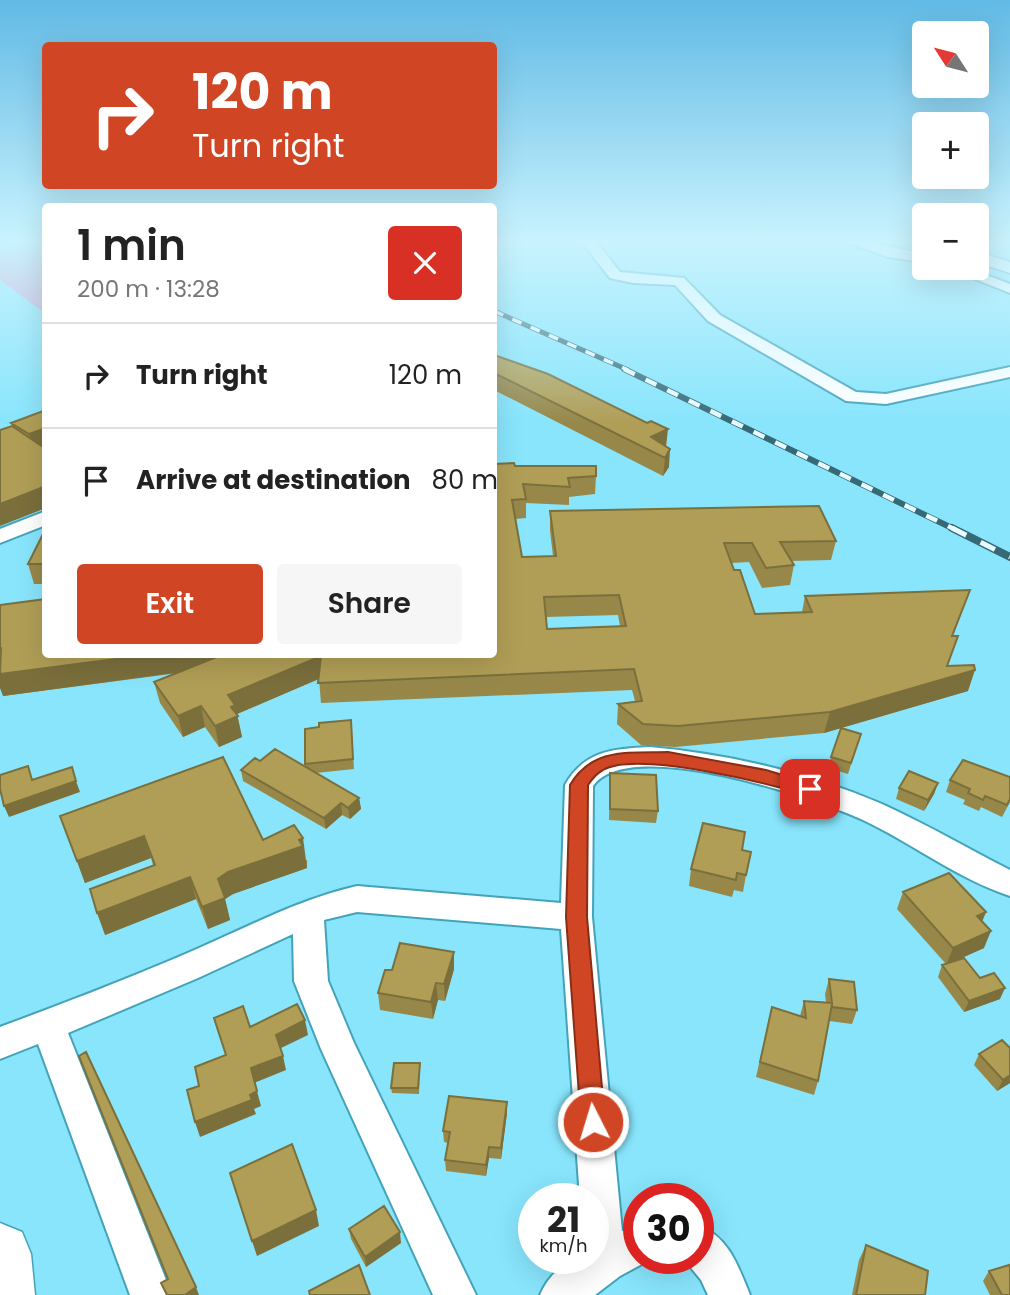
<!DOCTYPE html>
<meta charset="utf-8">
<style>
body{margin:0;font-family:Poppins,sans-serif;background:#f6f6f6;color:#222;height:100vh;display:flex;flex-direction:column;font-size:26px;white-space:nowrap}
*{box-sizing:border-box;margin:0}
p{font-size:23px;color:#767676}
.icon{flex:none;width:38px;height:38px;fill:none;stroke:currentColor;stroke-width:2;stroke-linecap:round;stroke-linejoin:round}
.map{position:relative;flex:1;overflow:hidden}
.drawer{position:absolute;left:42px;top:203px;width:455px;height:455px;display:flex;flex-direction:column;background:#fff;border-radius:7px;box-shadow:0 7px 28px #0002}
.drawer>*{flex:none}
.top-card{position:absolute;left:42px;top:42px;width:455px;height:147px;border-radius:7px;box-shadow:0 7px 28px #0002;background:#d04624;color:#fff;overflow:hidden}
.needle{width:46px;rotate:306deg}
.buttons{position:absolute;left:912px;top:21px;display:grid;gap:14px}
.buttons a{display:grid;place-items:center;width:77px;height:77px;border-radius:7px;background:#fff;box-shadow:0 7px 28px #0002;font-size:35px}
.speed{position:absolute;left:518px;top:1183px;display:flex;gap:14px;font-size:35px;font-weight:700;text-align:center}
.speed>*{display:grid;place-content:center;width:91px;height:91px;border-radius:50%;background:#fff;box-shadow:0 7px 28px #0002;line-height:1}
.speed small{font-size:18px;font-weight:400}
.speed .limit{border:10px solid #d22;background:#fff;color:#111}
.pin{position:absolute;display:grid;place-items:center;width:60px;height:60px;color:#fff;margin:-30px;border-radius:14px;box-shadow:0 4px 10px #0006}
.me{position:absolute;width:77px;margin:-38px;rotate:355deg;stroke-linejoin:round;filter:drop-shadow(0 0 5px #0008)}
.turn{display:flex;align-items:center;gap:24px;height:147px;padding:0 35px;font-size:32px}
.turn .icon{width:91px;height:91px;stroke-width:2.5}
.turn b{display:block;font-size:49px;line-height:60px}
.round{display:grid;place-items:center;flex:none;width:74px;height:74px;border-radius:7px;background:#f6f6f6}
.head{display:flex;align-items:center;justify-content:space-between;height:119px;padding:0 35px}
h1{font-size:42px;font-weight:600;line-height:52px}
.primary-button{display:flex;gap:14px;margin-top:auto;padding:14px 35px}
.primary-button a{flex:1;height:80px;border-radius:7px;background:#d04624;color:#fff;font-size:28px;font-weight:600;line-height:80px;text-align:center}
.primary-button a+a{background:#f6f6f6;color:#222}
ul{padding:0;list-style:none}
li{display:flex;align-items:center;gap:21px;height:105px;padding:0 35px;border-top:2px solid #e0e0e0}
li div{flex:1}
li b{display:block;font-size:26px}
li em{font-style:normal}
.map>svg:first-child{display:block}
</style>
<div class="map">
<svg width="1010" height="1295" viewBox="0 0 1010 1295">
<rect width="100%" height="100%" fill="#88e5fc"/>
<path fill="#d99acb" d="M21,242h24v71l-45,-33v-28z"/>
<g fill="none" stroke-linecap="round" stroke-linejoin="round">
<g stroke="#43a3b9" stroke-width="4">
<path id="minor" d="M582,242h14l24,30 64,6 36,37 136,77 30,2 124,-27v10l-124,27 -40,-3 -138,-80 -33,-36 -42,-2 -23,-5z
M846,242h22l56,12v8l-36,-5z
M947,268h20l43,16v9z
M46,511v14l-46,18v-14z
M650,747c79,7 159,26 232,57 44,20 85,44 128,66v26c-52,-17 -98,-53 -147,-76 -48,-22 -234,-85 -270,-34l-1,131 30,314 17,-7v34h14l-33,18 -25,19h-55c10,-23 28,-37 53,-37v-59h-13l-19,-270 -204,-17 -33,8 4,61 26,62 122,252h-43l-112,-246 -27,-68 -1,-47 -95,44 -130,55 104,262h-42l-92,-251 -38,15v-32c67,-25 133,-50 199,-79 53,-23 101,-49 158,-62l204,17 4,-118c20,-35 48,-36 85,-38z
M698,1225c31,12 40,41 52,70h-42l-7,-15 -18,-22h15z"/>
</g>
<g stroke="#43a3b9" stroke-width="3">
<path id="major" d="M976,251l34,11v11l-34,-11z"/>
</g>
<g stroke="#43a3b9" stroke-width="3">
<path id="highway" d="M0,1223l22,9 9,22 4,41h-35z"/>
</g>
<use href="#minor" fill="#fff" fill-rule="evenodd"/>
<use href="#major" fill="#fff" fill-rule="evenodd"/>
<use href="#highway" fill="#fff" fill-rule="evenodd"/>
<g stroke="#366976" stroke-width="5">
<path id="rail-far2" d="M494,311l134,59"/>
</g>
<g stroke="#366976" stroke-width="6">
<path id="rail-far1" d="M624,369l332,161"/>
</g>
<g stroke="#366976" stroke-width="8">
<path id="rail" d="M952,528l58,29"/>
</g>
<use href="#rail-far2" stroke="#e9fafe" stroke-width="3.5" stroke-dasharray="10" stroke-linecap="butt"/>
<use href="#rail-far1" stroke="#e9fafe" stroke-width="4.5" stroke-dasharray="12" stroke-linecap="butt"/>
<use href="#rail" stroke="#e9fafe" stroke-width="5" stroke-dasharray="16" stroke-linecap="butt"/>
</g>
<path fill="#97884a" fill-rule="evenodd" d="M494,355l172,92 3,20 -6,9 -167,-85z
M46,410v37l-2,1 -32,-22 -1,-3z
M515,466l81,10 -1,18 -26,3v8l-43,-2v15l-11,1 7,38 31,-1 -3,-25v-20l286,30 -5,19 -40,1 3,4 -4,20 -28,3 -13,-26 -18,1 24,51 47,-2 3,-16 165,-6 -17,46 -5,30 20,25 -144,42 -149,14 -34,-2 -24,-21 1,-20 17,-3 -3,-11 -311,13 -2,-24 -82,35 5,23 -23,10 -14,-20 -22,10 -23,-34 -6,-21 24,-9 -175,23 43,-97 448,55zM618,615l2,11 -73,3 -1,-12z
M46,528v56h-12l-6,-20z
M351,720l3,49 -38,4 43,25 2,11 -11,10 -8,-4 -16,14 -83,-48 -2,-11 19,-9 45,6v-3l14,-37z
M861,734l-13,40 -20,-6 3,-11z
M610,773l48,38 -2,12 -47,-3z
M950,780l60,22 -8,15 -21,-10 -2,4 -16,-7 2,-4 -19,-8z
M938,783l-4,11 -10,17 -28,-12 3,-11z
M60,816l247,44v8l-74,26 -8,5 5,21 -22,9 -12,-30 -91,36 48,-70 -2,-7 -66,25z
M742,850l4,25 -3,17 -9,-2 -2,7 -43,-11 2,-17z
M903,892l83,20 -4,9 2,27 -34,15 30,15 20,21 -36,13 -26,-35 4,-12 4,-1 -49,-55z
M454,952v17l-9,32 -7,-1 -5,19 -53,-9 -2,-17 14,-23z
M829,979l28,31 -5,14 -23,-3 -11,60 -4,14 -58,-18 16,-70 28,9 4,-15 22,1 -1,-8z
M979,1054l31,29 -13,8 -23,-26z
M420,1069l-1,25 -27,-1 -1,-5z
M507,1113l-6,46 -12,-1 -3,18 -40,-5 -1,-11 3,-17 -4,-1 -1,-11z
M349,1229l52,14 -35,24 -15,-28z
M866,1245l59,50h-73l7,-35z
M989,1271l21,24h-20l-7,-14z"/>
<path fill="#7b6f3c" d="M496,374v17l-2,2v-17z
M46,428v19l-11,5 -6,-18z
M668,429l-2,18 -15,-10z
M670,449l-1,18 -6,9 2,-18z
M46,486v22l-46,18v-22z
M958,636l-15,43 32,-9 -7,21 -144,42 6,-21z
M154,654h93l1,9 -245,33 -3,-8v-14z
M321,656l2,21 -86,37 5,23 -23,10 -4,-21 13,-31z
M201,706l4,21 -22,10 -5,-21z
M76,781l4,11 -71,25 -5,-11z
M938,783l-4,11 -10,17 4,-11z
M359,798l2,11 -11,10 -2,-11z
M341,803l1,12 -16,14 -2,-11z
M144,836l7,22 -66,25 -8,-22z
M303,838l4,30 -74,26 -8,5 5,21 -22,9 -6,-22 16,-28 10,-7z
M190,877l6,22 -91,36 -8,-22z
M986,912l-7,17 -2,-13z
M991,931l-7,17 -38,17 7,-17z
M454,952v17l-9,32 -1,-17z
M436,983l2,17 -5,19 -2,-17z
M1005,988l-5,11 -36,13 5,-11z
M305,1020l3,15 -29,14 -3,-14z
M283,1056l3,14 -32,13 -3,-15z
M1010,1075v8l-13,8 6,-11z
M257,1091l4,15 -7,3 2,5 -56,23 -5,-15z
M507,1102v11l-6,46v-11z
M489,1147v11l-3,18v-11z
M316,1210l3,16 -62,30 -5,-15z
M400,1232l1,11 -35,24 -1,-10z
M196,1287l3,8h-14z"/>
<path fill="#b09e56" stroke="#7b6f3c" stroke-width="2" fill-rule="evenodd" d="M494,355l54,19 99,49 4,-2 17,8 -17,8 19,12 -5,9 -169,-84 -2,2z
M46,410v18l-17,6 -18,-11z
M12,426l34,23v37l-46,18v-74z
M514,463l1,3h81v10l-28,2 2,9 -47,-3 3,15 -14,1 10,57 34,-1 -6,-45 269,-5 17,35 -56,1 14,23 -28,3 -14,-25h-28l10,27h6l15,44 57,-2 -7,-16 165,-6 -18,46h6l-11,30 27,-1 1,5 -145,42 -152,14 -35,-2 -25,-20 24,-3 -8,-32 -316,14 3,-27 -93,39 7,10 -4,2 7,9 -23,10 -14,-20 -23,10 -24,-34 70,-28h270v-190zM619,595l7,31 -79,3 -3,-32z
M46,528v36h-18z
M46,599v55h108l-154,20 1,-25 -1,1v-45z
M351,720l2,39 -48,5v-35l14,-2v-4z
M841,728l20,6 -10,29 -20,-6z
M275,749l84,49 -11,10 -7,-5 -17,15 -83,-48 14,-12 5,3z
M223,757l40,83 31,-15 9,13 -4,2 4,6 -75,26 -10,7 7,19 -23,9 -12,-30 -93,36 -7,-24 65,-24 -11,-29 -67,25 -17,-45z
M963,760l47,17v22l-3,6 -22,-9 -2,4 -15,-7 2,-4 -20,-9z
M28,766l4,14 40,-13 4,14 -72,25 -4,-17v-14z
M909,771l29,12 -10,17 -29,-12z
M610,773l46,2 2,36 -48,-2z
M703,823l42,9 -3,18 9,2 -5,23 -9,-2 -1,7 -45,-11z
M949,873l37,39 -9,4 14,15 -38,17 -50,-56z
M400,943l54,9 -10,32 -8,-1 -5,19 -53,-9 7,-23h7z
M964,958l16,20 14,-5 11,15 -36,13 -27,-36z
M829,979l25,3 3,28 -25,-3v-3l-14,77 -58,-19 12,-55 34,11 -2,-17 28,2z
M297,1004l8,16 -29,15 7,21 -32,12 6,23 -7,4 2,5 -57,22 -8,-32 12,-4 -4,-19 31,-12 -12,-37 29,-12 7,21z
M1002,1040l8,8v27l-7,5 -24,-26z
M86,1052l110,235 -11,8h-18l-6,-12 7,-4 -89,-223z
M394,1063h26l-2,25h-27z
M449,1096l58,6 -6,46 -12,-1 -3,18 -41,-5 5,-28 -7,-1z
M292,1144l24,66 -64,31 -22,-68z
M384,1206l16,26 -35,25 -16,-28z
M866,1245l62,26 -3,24h-69z
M359,1265l11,30h-60l-1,-4z
M1009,1265l1,2v28h-8l-13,-24z"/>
<linearGradient id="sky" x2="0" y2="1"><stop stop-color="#61bae5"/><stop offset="0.57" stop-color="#c9f3fe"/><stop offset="1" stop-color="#c9f3fe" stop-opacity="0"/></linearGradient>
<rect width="1010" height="423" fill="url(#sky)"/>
<path fill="#d04624" stroke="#872e17" stroke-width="2" d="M668,752l98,18 50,15 3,4 -9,7c-40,-12 -172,-46 -207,-26 -6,3 -11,9 -15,15l-1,132 18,205 -4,8 -8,4 -9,-4 -3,-8 -15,-205 4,-132c22,-38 60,-32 98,-33z"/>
</svg>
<div class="buttons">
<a><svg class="needle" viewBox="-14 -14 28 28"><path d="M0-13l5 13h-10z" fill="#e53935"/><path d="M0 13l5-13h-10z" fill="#767676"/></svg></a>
<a>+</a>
<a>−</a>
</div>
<div class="speed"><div>21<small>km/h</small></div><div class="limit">30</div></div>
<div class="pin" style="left:810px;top:789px;background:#d93025"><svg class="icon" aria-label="arrive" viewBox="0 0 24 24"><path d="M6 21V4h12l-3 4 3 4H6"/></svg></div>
<svg class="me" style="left:593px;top:1122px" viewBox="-20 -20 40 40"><circle r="17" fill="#d04624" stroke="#fff" stroke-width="3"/><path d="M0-11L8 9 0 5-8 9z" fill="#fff"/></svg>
<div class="top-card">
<div class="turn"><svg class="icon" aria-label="right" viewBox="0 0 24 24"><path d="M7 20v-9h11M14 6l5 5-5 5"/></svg><div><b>120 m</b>Turn right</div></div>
</div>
<section class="drawer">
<div class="head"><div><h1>1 min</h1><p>200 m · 13:28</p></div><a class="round" style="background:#d93025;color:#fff"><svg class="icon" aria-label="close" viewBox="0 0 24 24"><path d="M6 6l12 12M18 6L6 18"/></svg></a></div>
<ul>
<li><svg class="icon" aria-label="right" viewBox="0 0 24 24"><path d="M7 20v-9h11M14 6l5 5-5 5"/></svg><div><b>Turn right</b></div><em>120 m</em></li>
<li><svg class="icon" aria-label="arrive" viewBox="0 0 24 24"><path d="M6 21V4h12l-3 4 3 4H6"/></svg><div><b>Arrive at destination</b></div><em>80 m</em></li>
</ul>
<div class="primary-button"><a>Exit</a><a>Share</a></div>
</section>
</div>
